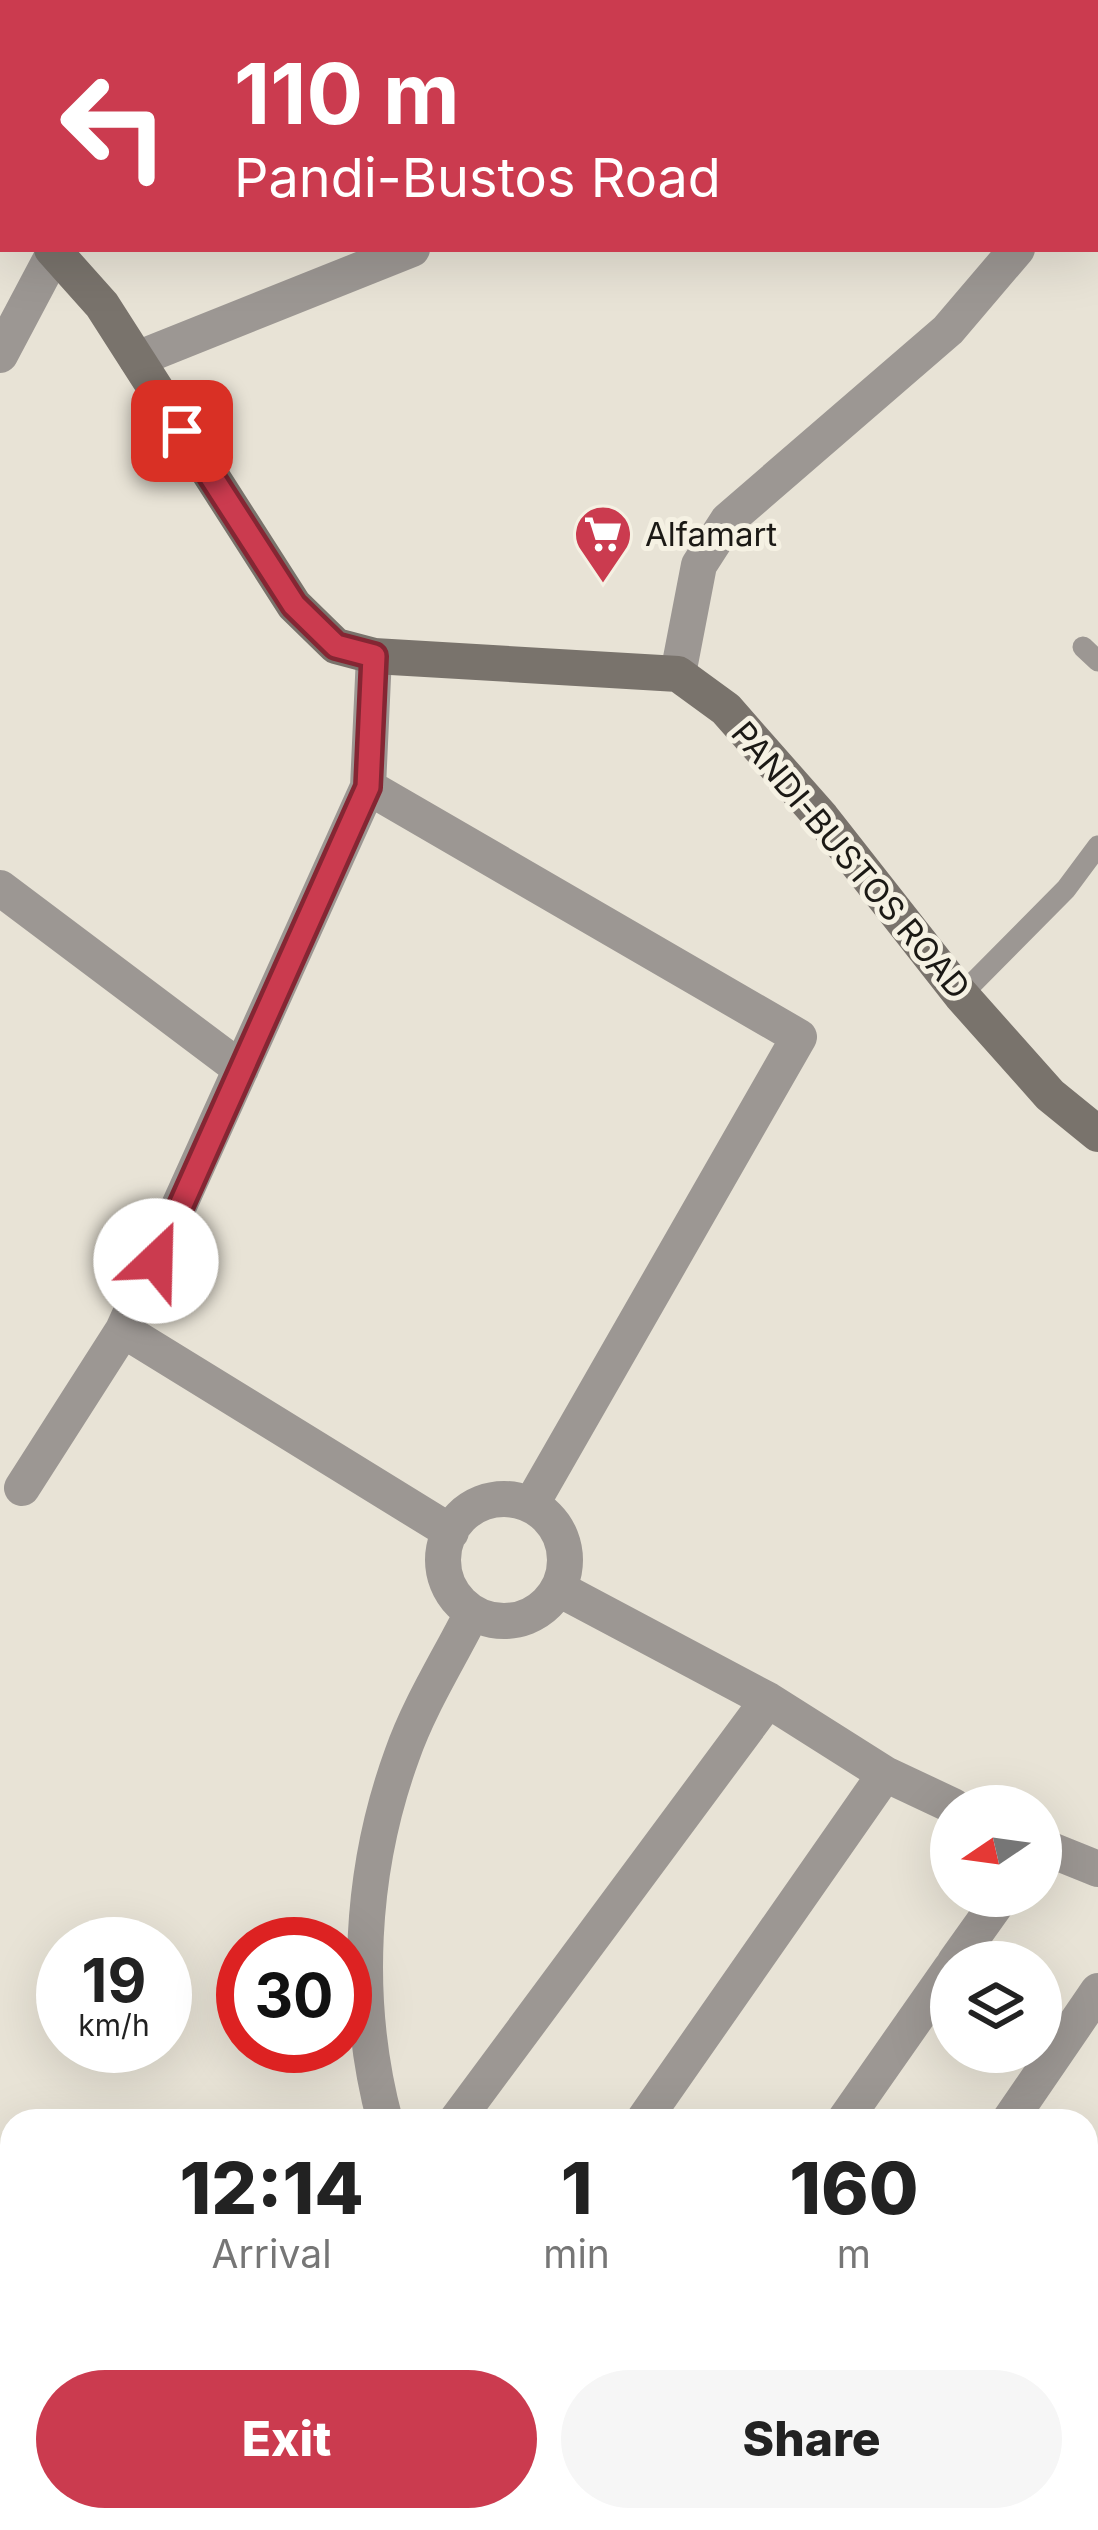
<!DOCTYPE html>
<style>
body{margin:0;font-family:Inter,sans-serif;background:#f6f6f6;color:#222;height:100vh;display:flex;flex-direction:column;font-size:45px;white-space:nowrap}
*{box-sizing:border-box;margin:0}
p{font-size:39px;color:#767676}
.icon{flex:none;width:66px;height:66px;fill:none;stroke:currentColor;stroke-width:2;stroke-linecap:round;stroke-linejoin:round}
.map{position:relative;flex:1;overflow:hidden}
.sheet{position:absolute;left:0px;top:2109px;width:1098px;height:423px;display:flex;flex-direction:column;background:#fff;border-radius:36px 36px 0 0;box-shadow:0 12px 48px #0002}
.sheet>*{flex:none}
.guide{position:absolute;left:0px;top:0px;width:1098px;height:252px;box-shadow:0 12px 48px #0002;background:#cb3b4f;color:#fff;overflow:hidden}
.needle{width:78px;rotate:257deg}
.controls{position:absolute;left:930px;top:1785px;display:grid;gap:24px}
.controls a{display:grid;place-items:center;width:132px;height:132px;border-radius:50%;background:#fff;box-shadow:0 12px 48px #0002;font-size:60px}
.speed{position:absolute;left:36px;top:1917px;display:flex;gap:24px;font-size:60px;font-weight:700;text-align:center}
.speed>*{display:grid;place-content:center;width:156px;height:156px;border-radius:50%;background:#fff;box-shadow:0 12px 48px #0002;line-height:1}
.speed small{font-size:30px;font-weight:400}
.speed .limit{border:18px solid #d22;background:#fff;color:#111}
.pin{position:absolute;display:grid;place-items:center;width:102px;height:102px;color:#fff;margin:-51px;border-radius:24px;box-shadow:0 6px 18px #0006}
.me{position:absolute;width:132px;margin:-66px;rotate:24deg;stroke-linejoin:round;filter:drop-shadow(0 0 9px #0008)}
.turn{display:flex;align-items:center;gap:42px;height:252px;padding:0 36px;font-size:54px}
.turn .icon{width:156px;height:156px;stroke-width:2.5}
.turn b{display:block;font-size:84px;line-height:102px}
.eta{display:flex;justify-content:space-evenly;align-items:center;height:204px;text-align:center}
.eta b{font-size:72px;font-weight:800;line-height:84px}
.primary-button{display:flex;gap:24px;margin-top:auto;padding:24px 36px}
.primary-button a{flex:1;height:138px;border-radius:72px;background:#cb3b4f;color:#fff;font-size:48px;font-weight:800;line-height:138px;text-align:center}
.primary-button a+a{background:#f6f6f6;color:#222}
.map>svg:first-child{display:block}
</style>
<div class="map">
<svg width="1098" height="2530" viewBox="0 0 1098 2530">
<rect width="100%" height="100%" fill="#e8e3d6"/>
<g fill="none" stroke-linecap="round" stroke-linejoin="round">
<path stroke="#9c9793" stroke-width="21" d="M1083,647l15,14
M961,995l105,-106 32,-43"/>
<path stroke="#9c9793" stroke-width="36" d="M675,3l2,-3
M1095,156l3,-3
M0,355l55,-104
M137,359l275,-110
M374,656l-6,131 -245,543 328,202
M678,674l21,-109 29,-45 220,-190 69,-81
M368,787l431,250 -268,468
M0,888l241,181
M22,1488l101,-158
M443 1560a61 61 0 1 1 122 0a61 61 0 1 1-122 0Z
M559,1589l209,111 117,74 68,32
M1041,1846l57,23
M955,1962l47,-66
M385,2121c-32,-119 -25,-251 17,-366 17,-49 47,-96 70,-142
M456,2121l312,-421
M643,2121l242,-347
M844,2121l107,-153
M1009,2121l89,-130
M1086,2254l12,-17
M452,2520l2,10
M556,2530l7,-10
M728,2530l7,-10
M895,2530l7,-10
M1094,2530l4,-6"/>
<path stroke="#79736c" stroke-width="36" d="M0,216l3,2
M52,249l50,56 192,300 42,41 38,10 304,18 48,35 96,109 139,177 89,100 48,39"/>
</g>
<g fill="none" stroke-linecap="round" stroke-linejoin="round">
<g stroke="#842633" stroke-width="30">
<path id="route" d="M156,1261l212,-474 6,-131 -38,-10 -42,-41 -112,-174"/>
</g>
<use href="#route" stroke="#cb3b4f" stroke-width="21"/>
</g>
<defs>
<g id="supermarket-pin" transform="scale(3)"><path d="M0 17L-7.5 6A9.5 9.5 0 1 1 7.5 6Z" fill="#cb3b4f" stroke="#f5f1e3"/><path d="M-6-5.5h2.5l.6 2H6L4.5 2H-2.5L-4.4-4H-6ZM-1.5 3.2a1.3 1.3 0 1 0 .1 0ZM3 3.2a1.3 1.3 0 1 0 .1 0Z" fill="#fff"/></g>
</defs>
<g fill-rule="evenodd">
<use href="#supermarket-pin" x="603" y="534"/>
</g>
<g text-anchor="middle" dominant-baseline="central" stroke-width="10" stroke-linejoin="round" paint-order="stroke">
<g font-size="33" fill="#1b1915" stroke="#f5f1e3" text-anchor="start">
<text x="645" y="534">Alfamart</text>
</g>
<g font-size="33" fill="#1b1915" stroke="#f5f1e3">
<text transform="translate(851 860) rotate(50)">PANDI-BUSTOS ROAD</text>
</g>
</g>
</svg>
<div class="controls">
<a><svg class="needle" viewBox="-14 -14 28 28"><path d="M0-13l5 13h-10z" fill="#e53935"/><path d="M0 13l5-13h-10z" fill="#767676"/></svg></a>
<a><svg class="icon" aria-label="layers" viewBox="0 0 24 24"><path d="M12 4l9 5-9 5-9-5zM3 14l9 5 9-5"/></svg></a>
</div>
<div class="speed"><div>19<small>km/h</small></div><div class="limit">30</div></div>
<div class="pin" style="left:182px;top:431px;background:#d93025"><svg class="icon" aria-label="arrive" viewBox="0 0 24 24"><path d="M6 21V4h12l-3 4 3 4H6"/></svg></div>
<svg class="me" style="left:156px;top:1261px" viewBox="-20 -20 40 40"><circle r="19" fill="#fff"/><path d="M0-13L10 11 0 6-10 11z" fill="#cb3b4f"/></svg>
<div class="guide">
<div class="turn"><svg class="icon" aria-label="left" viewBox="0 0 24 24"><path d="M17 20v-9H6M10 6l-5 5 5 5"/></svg><div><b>110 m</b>Pandi-Bustos Road</div></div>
</div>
<section class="sheet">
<div class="eta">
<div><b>12:14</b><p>Arrival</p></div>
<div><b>1</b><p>min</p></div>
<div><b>160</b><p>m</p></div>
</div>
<div class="primary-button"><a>Exit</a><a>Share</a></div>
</section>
</div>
